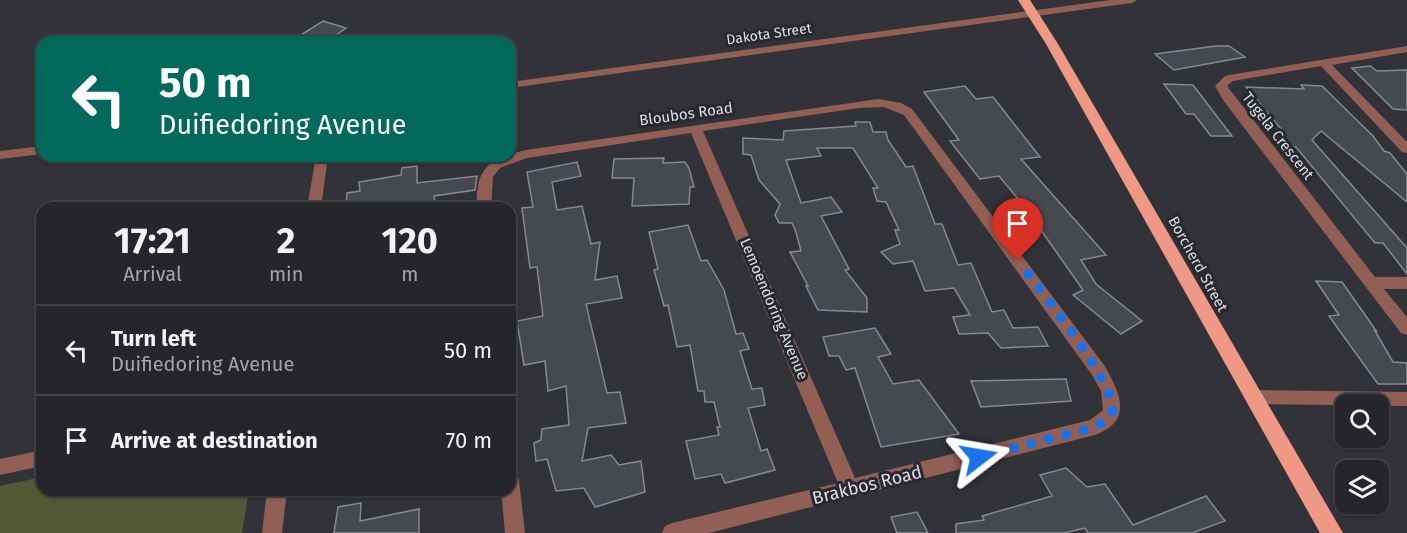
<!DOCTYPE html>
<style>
body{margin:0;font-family:"Fira Sans",sans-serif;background:#313236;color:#f1f3f6;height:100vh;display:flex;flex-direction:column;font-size:22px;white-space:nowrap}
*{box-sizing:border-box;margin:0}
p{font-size:20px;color:#a3a5a8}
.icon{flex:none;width:33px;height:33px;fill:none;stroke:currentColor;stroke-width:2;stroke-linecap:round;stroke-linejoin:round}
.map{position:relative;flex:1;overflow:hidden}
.sheet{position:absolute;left:36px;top:202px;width:480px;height:294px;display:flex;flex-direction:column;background:#25262a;border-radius:18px;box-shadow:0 2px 4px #0004,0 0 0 2px #424347}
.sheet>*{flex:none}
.guide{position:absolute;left:36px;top:36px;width:480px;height:126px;border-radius:18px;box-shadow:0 2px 4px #0004,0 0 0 2px #424347;background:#00695c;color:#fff;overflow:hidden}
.buttons{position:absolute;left:1335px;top:394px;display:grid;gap:12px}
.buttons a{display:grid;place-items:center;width:54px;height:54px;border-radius:12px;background:#25262a;box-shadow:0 2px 4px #0004,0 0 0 2px #424347;font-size:30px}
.pin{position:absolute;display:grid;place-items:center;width:51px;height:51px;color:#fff;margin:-62px -26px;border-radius:50% 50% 50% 0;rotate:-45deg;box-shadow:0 0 6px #0007}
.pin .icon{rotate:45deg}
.me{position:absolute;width:66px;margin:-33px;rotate:76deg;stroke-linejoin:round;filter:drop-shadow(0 0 4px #0008)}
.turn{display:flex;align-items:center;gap:21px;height:126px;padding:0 24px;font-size:27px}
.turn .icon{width:78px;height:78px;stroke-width:2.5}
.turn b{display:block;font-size:42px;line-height:51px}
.eta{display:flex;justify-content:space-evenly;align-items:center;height:102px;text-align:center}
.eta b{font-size:36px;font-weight:700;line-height:42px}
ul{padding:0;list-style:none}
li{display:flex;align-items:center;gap:18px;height:90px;padding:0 24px;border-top:2px solid #424347}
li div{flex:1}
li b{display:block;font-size:22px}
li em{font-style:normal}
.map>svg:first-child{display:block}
</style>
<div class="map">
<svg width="1407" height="533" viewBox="0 0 1407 533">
<rect width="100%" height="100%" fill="#313338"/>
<path fill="#515935" d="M42,477v13l207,1 -7,42h-242v-47z"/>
<path fill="#46494e" stroke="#87898f" stroke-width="1.5" d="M323,21l23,7 -20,14h-14l-16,-4z
M1216,46h13l16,11 -71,13 -19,-16z
M1370,66l7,5 30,-1v40l-14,-1 -41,-41z
M1164,84l29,1 39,51h-21l-17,-22h-8z
M1301,85l21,1 51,50 11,15 6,2 17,21v28l-86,-71 -9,9 95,108v26l-24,-31h-8l-79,-96 -6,1 -12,-18h4l-36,-43 58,2z
M965,86l11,13 17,-2 47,60 -19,2 85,96 -25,5 15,24 46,37 -21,13 -48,-39 10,-5 -47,-67 -3,1 -4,-5 -14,3 -10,-13 19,-3 -25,-30 -19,3 -30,-38 9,-1 -35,-48z
M855,122h15l3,10h13l2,8 18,27 7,-1 22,58h7l16,41 13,-2 21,49 12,-2 9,18 25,-1 10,19 -47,2 -13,-15 -29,1 -6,-17 17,-2 -16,-27 -29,3 -12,-30 -20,3 -12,-12 19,-8 -5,-14h4l-13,-28 -9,-1 -4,-13h5l-25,-40h-36l4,8 -35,4 15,43 30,-6 11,15 -21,4 28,53 -4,1 22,28v14l-49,-2 -12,-24h2l-18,-34 11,-1 -5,-19 -4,-9h-13l-4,-8 5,-11 -21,-24 -8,-25 -8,-1v-16l40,2 1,-9 72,-5z
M664,158l-1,5 22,-1 4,6 5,19h-4l-1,17 -57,2 2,-28h-22l2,-19z
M577,162l4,14 -29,6 5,28 25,-4 9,38 9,-2 -5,38 22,-4 5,22 -36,6 21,89 13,-1 6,31 -38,5 -6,33 29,-6 8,10 22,-4 4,31 -50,15 -11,-19 -28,3 -9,-32 -11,2 -2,-18 7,-3 1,-11 27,-4 -3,-39 -18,5 -3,-30 -21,4 -7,-44 26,-5 -6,-49 -7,1 -8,-60 11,-1 -6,-35z
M417,166v17l60,-7 -2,14 -41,6 2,12h-90l1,-15 13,-2 -1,-9 42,-7 1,-7z
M688,225l13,36 6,-1 17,30 12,44 7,-1 6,16 -9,2 12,38 10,-1 3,17 -17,3 13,43 6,-2 8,21 -50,13 -4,-9 -26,5 -9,-38 33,-6 -2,-8h3l-6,-25h-9l-1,-11h-6l-8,-46 -13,2 -9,-42 -4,1 -10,-36 4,-1 -9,-37z
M1316,281l26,1 35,50 -2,-1 18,31 14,1v21h-29l-49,-68 10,-1z
M875,328l16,26 -13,3 15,27 26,-4 40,54 -78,13 -26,-79 -9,2 -7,-14h-10l-6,-19z
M1066,379l5,22 -90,6 -10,-26z
M1066,468l21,19 18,-3 28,41 73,-29 19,25 -33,12h-104l-3,-5 -21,5h-108v-9l28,-4 -2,-4 70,-20 -12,-21z
M361,503l-1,18 59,-12v24h-85l4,-26z
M917,512l11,21h-31l-6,-16z"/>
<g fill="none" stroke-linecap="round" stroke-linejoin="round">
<path fill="#915f54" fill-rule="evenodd" d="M1407,46v6l-75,13 75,77v11l-5,-1 -81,-86 -88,15 -6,5 148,191h32v12h-23l23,28v18l-6,-2 -178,-233 -8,-14 10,-10 4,-1z
M878,99l23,4 11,6 192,256c16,27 30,56 -9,70l-386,98h-47l3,-7 7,-3 166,-40 -147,-350 -164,25 -27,10 -7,9 -2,31h-14c-2,-42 13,-49 49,-58zM884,107l20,8 188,260 9,16 2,19 -13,10 -235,58 -152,-347 156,-23z
M316,156h12l-7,52h-14z
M1253,390l154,2v14l-154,-2 -6,-2 -3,-5 3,-5z
M42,450v16l-42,9v-16z
M510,471l7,3 2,6 6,53h-20l-4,-43h9z
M267,490h20l-5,43h-20z"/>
<path fill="#915f54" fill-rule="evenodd" d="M1110,0h27l-5,3 -622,85v-6z
M42,146v8l-42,5v-8z"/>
<path fill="#ef9886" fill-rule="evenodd" d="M1018,0h12l28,44 285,489h-23l-274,-489z"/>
</g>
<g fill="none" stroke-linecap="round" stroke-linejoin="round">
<path stroke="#1a73e8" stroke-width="10" stroke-dasharray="0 18" d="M979,457l116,-30c6,-4 15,-8 17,-15 9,-23 -77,-128 -94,-152"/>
</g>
<g text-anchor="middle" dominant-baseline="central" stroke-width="6" stroke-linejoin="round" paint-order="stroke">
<g font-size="14" fill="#dddee2" stroke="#27292e">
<text transform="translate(769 34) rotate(-8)">Dakota Street</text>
</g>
<g font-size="15" fill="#dddee2" stroke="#27292e">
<text transform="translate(686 114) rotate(-8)">Bloubos Road</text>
<text transform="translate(1278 136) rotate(52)">Tugela Crescent</text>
<text transform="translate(1198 264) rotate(61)">Borcherd Street</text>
<text transform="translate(774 309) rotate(67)">Lemoendoring Avenue</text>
</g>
<g font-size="18" fill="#dddee2" stroke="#27292e">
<text transform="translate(867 485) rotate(-14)">Brakbos Road</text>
</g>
</g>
</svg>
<div class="buttons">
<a><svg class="icon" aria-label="search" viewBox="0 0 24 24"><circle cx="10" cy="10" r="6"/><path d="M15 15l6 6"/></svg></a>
<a><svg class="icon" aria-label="layers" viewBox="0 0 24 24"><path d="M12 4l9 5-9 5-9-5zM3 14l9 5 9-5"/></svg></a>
</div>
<div class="pin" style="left:1018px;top:260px;background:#d93025"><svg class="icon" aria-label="arrive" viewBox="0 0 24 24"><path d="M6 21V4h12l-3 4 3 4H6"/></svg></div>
<svg class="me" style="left:979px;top:457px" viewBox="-20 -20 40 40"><path d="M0-17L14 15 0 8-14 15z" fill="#1a73e8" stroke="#fff" stroke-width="4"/></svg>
<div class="guide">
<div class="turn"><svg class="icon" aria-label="left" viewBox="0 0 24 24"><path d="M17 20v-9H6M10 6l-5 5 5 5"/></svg><div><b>50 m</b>Duifiedoring Avenue</div></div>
</div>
<section class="sheet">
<div class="eta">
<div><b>17:21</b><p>Arrival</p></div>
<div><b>2</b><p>min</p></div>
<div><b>120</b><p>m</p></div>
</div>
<ul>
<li><svg class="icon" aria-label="left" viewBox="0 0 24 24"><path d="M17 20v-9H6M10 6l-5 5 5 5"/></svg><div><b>Turn left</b><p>Duifiedoring Avenue</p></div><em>50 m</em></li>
<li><svg class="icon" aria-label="arrive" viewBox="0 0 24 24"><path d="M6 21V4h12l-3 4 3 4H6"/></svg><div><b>Arrive at destination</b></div><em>70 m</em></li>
</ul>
</section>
</div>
